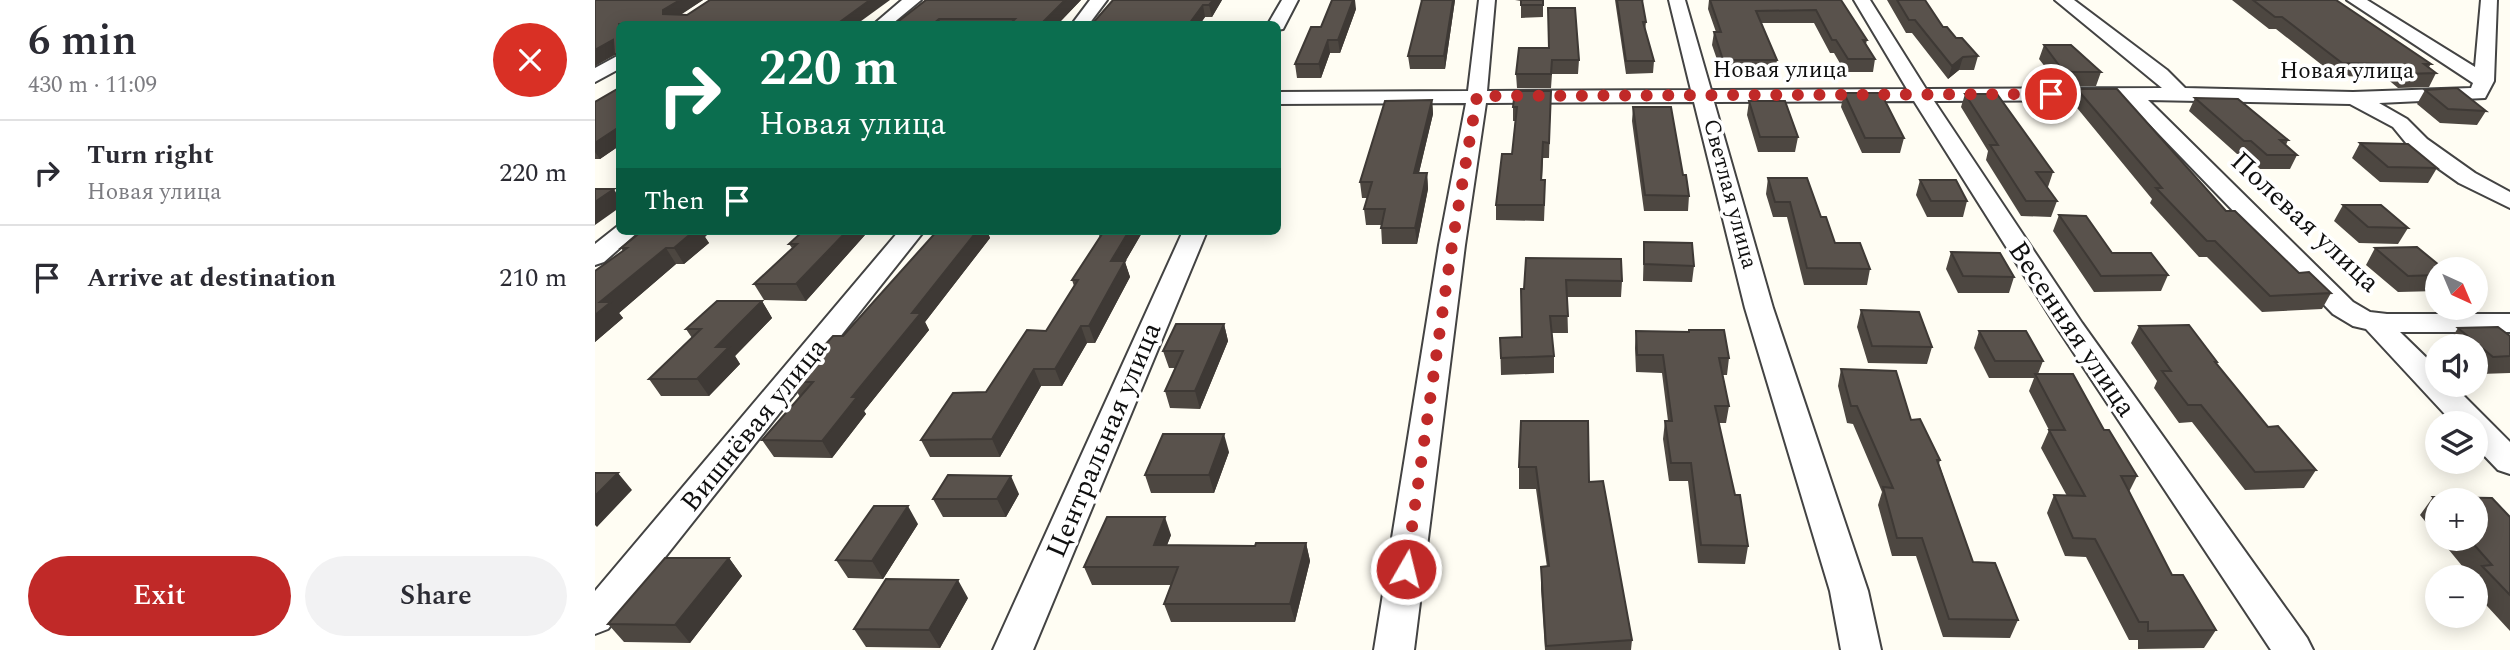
<!DOCTYPE html>
<meta charset="utf-8">
<style>
body{margin:0;font-family:Spectral,serif;background:#f2f2f3;color:#2b2b33;height:100vh;display:flex;flex-direction:column;font-size:26px;white-space:nowrap}
*{box-sizing:border-box;margin:0}
p{font-size:23px;color:#7c7c81}
.icon{flex:none;width:38px;height:38px;fill:none;stroke:currentColor;stroke-width:2;stroke-linecap:round;stroke-linejoin:round}
.map{position:relative;flex:1;overflow:hidden}
.panel{display:flex;flex-direction:column;background:#fff;width:595px}
.panel>*{flex:none}
.top-card{position:absolute;left:21px;top:21px;width:665px;height:214px;border-radius:10px;box-shadow:0 4px 18px #0003;background:#0b6e4f;color:#fff;overflow:hidden}
.needle{width:46px;rotate:136deg}
.fabs{position:absolute;left:1830px;top:257px;display:grid;gap:14px}
.fabs a{display:grid;place-items:center;width:63px;height:63px;border-radius:50%;background:#fff;box-shadow:0 4px 18px #0003;font-size:35px}
.pin{position:absolute;display:grid;place-items:center;width:60px;height:60px;color:#fff;margin:-30px;border:4px solid #fff;border-radius:50%;box-shadow:0 2px 7px #0007}
.me{position:absolute;width:77px;margin:-38px;rotate:8deg;stroke-linejoin:round;filter:drop-shadow(0 0 5px #0008)}
.turn{display:flex;align-items:center;gap:24px;height:147px;padding:0 28px;font-size:32px}
.turn .icon{width:91px;height:91px;stroke-width:2.5}
.turn b{display:block;font-size:49px;line-height:60px}
.then{display:flex;align-items:center;height:66px;padding:0 28px;background:#0003;gap:14px;font-size:26px}
.round{display:grid;place-items:center;flex:none;width:74px;height:74px;border-radius:37px;background:#f2f2f3}
.headline{display:flex;align-items:center;justify-content:space-between;height:119px;padding:0 28px}
h1{font-size:42px;font-weight:600;line-height:52px}
.button{display:flex;gap:14px;margin-top:auto;padding:14px 28px}
.button a{flex:1;height:80px;border-radius:42px;background:#c02928;color:#fff;font-size:28px;font-weight:600;line-height:80px;text-align:center}
.button a+a{background:#f2f2f3;color:#2b2b33}
ul{padding:0;list-style:none}
li{display:flex;align-items:center;gap:21px;height:105px;padding:0 28px;border-top:2px solid #e1e1e2}
li div{flex:1}
li b{display:block;font-size:26px}
li em{font-style:normal}
main{display:flex;flex:1;min-height:0}
.map>svg:first-child{display:block}
</style>
<main>
<section class="panel">
<div class="headline"><div><h1>6 min</h1><p>430 m · 11:09</p></div><a class="round" style="background:#d93025;color:#fff"><svg class="icon" aria-label="close" viewBox="0 0 24 24"><path d="M6 6l12 12M18 6L6 18"/></svg></a></div>
<ul>
<li><svg class="icon" aria-label="right" viewBox="0 0 24 24"><path d="M7 20v-9h11M14 6l5 5-5 5"/></svg><div><b>Turn right</b><p>Новая улица</p></div><em>220 m</em></li>
<li><svg class="icon" aria-label="arrive" viewBox="0 0 24 24"><path d="M6 21V4h12l-3 4 3 4H6"/></svg><div><b>Arrive at destination</b></div><em>210 m</em></li>
</ul>
<div class="button"><a>Exit</a><a>Share</a></div>
</section>
<div class="map">
<svg width="1915" height="650" viewBox="0 0 1915 650">
<rect width="100%" height="100%" fill="#fffdf3"/>
<g fill="none" stroke-linecap="round" stroke-linejoin="round">
<g stroke="#434343" stroke-width="4">
<path id="minor" d="M307,0h19l-29,24h-18z
M495,0h17l-18,24h-17z
M687,0h16l-15,29 -6,1v-6h-9z
M884,0h16l-8,91 204,-1 -22,-90h16l26,90 196,-1 -53,-89h16l56,89 236,-1 -107,-88h19l93,70 18,18 168,4 118,-4 2,-5 -126,-83h20l108,67 6,-67h16l-3,81 -9,17 -106,5 28,16 20,20 48,34 35,19v16l-51,-25 -48,-34 -18,-22 -43,-23 -202,-4 205,202 17,10 17,2h123v18h-110l38,37v16h15l57,57v32l-12,-4 -22,-23v-23h-22l-88,-95 -13,-3 -20,-12 -207,-214 -192,1 148,222 225,315 6,12h-42l-213,-321 -144,-228 -200,1 59,206 95,283 13,59h-40l-11,-59 -85,-283 -51,-206 -208,1 -21,142 -51,405h-40l65,-405 27,-142 -189,1v-12l191,-1z
M24,55v14l-24,13v-14z
M24,225v6h20l-35,31 -9,3v-21z
M304,231h25l-316,398 -13,5v-43z
M588,231h24l-174,419h-40z"/>
</g>
<use href="#minor" fill="#fff" fill-rule="evenodd"/>
</g>
<path fill="#4d4741" d="M0,0h108l-22,14 6,1 203,-15 -271,24v39l-4,-8 -20,11z
M331,0h155l-23,24h-163z
M627,0l-10,17h-7l-5,7h-108z
M825,0h35l-10,69h-35l-2,-13 14,-55z
M920,0h28v17l-22,1v-17z
M1020,0h29l-2,1 4,21 -1,9 9,30 -1,12 -27,1z
M1114,0h132l26,40 -1,4 9,15 -2,13h-28l-11,-19h-4l-16,-30h-53l16,37 -2,13 -53,1 -10,-29 2,-13h2l-8,-23z
M1292,0h38l18,27 35,29 -4,14h-15l-11,9 -36,-46h-6z
M1637,0h104l95,64 -2,3 7,6 -7,14 -31,1 -13,-11 -49,-1 -60,-47h-7z
M761,9l-16,44h-10l-9,25h-24l-2,-14 26,-37z
M1449,45l57,27 -5,14h-36l-21,-27z
M924,48l60,12 -1,14h-26l-1,14h-34l-1,-14z
M24,88v58l-19,13h-5v-57z
M1482,89l222,184 32,20 -9,16 -60,3 -55,-55h-8l-49,-54 2,-4 -79,-96z
M1830,90l61,21 -9,14 -37,-2 -23,-19z
M956,91l-2,67h-6l-1,22 3,16 -1,25 -48,-1v-15l16,-51 3,-33h-2v-14z
M1249,93l60,45 -4,15h-38l-21,-46z
M1370,94l88,78 -5,15h-1l10,14 -6,16 -30,-1 -35,-56 2,-9 -27,-44z
M1600,98l93,42 -2,5 11,10 -7,14h-30l-15,-15h-8l-48,-43z
M837,100l1,14 -14,59h8l1,16 -11,55h-35l-1,-19h-15l-2,-16 3,-11h-5l-2,-16z
M1154,101l49,36 -3,15h-37l-11,-37z
M1038,107l50,68 6,21 -1,15h-44l-12,-90z
M1765,143l77,25 -9,15 -48,-1 -28,-24z
M1173,178l53,39 14,26 35,26 -3,16h-63l-17,-68h-14l-7,-23z
M1325,180l47,21 -4,16h-36l-11,-22z
M1748,205l65,23 -10,16 -39,-1 -25,-22z
M1464,215l53,38 56,22 -7,16 -67,1 -41,-61z
M342,231h50l3,7 -65,84 4,8 -65,81 2,3 -34,44 -58,-1 -12,-17 38,-43 -9,-15 52,-46z
M503,231h45l-18,31 5,15 -35,66h-8l-25,43h-21l-41,71h-70l-9,-17 65,-48 60,-61 28,-45 -2,-6 28,-42z
M270,235l-59,66 -42,-1 -10,-16 38,-36 -3,-4z
M110,237l4,6 -25,21h-8l-57,49 4,5 -28,24v-71l28,-20 -2,-3z
M1049,242l50,24 -2,16 -49,-1z
M1780,248l63,22v21l-40,1 -32,-27z
M1356,252l63,25 -5,16h-51l-12,-24z
M931,258l96,23 -1,16h-54l1,36h-16l2,23v17l-53,2 -1,-37 22,-1z
M167,301l10,17 -37,38 5,8 -31,32h-48l-12,-17 43,-41 -6,-9z
M1266,310l71,37 -5,17 -59,-1 -11,-36z
M629,324l4,17 -28,68 -30,-1 -5,-17 10,-23h-6l-6,-17z
M1544,326l78,36 -1,2 52,63 48,43 -12,18 -59,2 -53,-68 -13,1 -25,-35 3,-7 -26,-38z
M1863,328l52,8v37l-30,1 -4,-3v-25h-28l-1,-1z
M1094,330l40,28 -2,17h-4l6,31 -3,17h-7l16,72 13,51 -3,18 -47,-1 -10,-82h-19l-6,-42 2,-18h3l-6,-48 -26,-1 -1,-24 1,-17 53,1z
M1384,331l64,30 -5,13 66,56 33,46 -8,16 43,83 44,55 -12,18 -66,1v-9h-9l-43,-83 -21,-1 -18,-43 7,-18 13,1 -26,-48 8,-18 -20,-39 5,-13h-45l-15,-30z
M1246,369l70,51 29,40 -1,4 34,98 45,58 -8,18 -67,-1 -27,-81h-24l-14,-51 4,-13 -29,-68 -6,-1 -9,-37z
M926,421l68,61 43,158 -1,10h-86l-4,-61v-22h6l-11,-78h-17v-22z
M634,452l-15,41h-63l-6,-18z
M424,494l-13,23h-63l-10,-18z
M1838,497l77,20v114l-34,-37v-16h-4l-32,-39h36l-38,-39v37l-18,-22z
M323,524l-35,55 -35,-1 -12,-18z
M576,535l-4,10 88,1 51,-3 4,18 -15,61h-124l-7,-18 7,-19h-79l-8,-18z
M134,558l13,18 -52,67 -66,-1 -16,-18z
M373,598l-28,50 -74,-1 -12,-18z"/>
<path fill="#3e3935" d="M85,0h23l-33,22 -7,-8v-4z
M275,0h20l-33,24h-20z
M470,0h16l-23,24h-17z
M618,0h9l-10,17 -3,-12z
M758,0h2l1,9 -16,44 -2,-13z
M858,0h2l-10,69 -1,-13z
M608,5l2,12 -5,7h-11z
M344,19l2,5h-8z
M18,40l6,12 -24,14v-16z
M733,40l2,13 -9,25 -2,-14z
M1368,57l-4,13 -11,9 4,-13z
M837,100l1,14 -18,75 -1,-16z
M24,127v19l-19,13 -5,-7v-9z
M832,173l1,16 -11,55 -2,-16z
M19,189l5,9v10l-24,17v-23z
M95,231h21l-6,6 4,6 -25,21 -10,-16z
M252,231h16l2,4 -59,66 -10,-17z
M379,231h13l3,7 -65,84 4,8 -65,81 2,3 -34,44 -10,-17 90,-128z
M534,231h14l-18,31 5,15 -35,66 -6,-17 22,-65z
M71,248l10,16 -57,49 4,5 -28,24v-27l5,-13z
M167,301l10,17 -37,38 5,8 -31,32 -12,-17 19,-32z
M629,324l4,17 -28,68 -5,-18z
M486,326l6,17 -25,43 -7,-17z
M439,369l7,17 -41,71 -8,-18z
M629,434l5,18 -15,41 -5,-18z
M23,473l14,17 -35,37 -2,-2v-29z
M416,476l8,18 -13,23 -9,-18z
M313,506l10,18 -35,55 -11,-18z
M570,517l6,18 -11,28 -6,-18z
M711,543l4,18 -15,61 -5,-18z
M134,558l13,18 -52,67 -15,-18z
M363,580l10,18 -28,50 -11,-18z"/>
<path fill="#59524c" stroke="#3e3935" stroke-width="2" d="M0,0h85l-17,10v4l24,1 23,-15h160l-33,24h-218v30h-5l-1,-14 -18,10z
M331,0h139l-24,24h-31l5,-5h-76l-6,5h-38z
M518,0h100l-4,5h-6l-14,19h-97z
M737,0h21l-15,40h-10l-9,24h-24l16,-37h10z
M827,0h31l-9,56h-36z
M926,0h22v5h-22z
M1022,0h25l4,22h-3l11,39h-28z
M1115,0h131l26,40h-4l12,19h-27l-12,-19h-4l-16,-30 -60,1 21,49h-54l-9,-28h7z
M1302,0h28l18,27h4l9,11h6l16,18 -15,1 -11,9 -37,-46h-6z
M1658,0h83l95,64h-7l12,9 -31,1 -13,-10 -50,-1 -60,-46h-7z
M953,8h27l4,52h-27l-1,14h-35l3,-26h30z
M1449,45h27l30,27h-37z
M24,88v39l-24,16v-41z
M1862,88l29,23 -38,-2 -23,-19z
M1482,89h40l109,122h9l64,62 10,-1 22,21 -61,3 -55,-55h-8l-51,-53h6z
M920,91h36l-2,52 -6,-1 -2,38h4l-1,25h-48l6,-51h10l5,-47h-4z
M1249,93h37l23,45h-39z
M1370,94h32l56,78h-17l21,29h-31l-36,-56h8z
M1600,98l43,1 50,41h-8l17,15h-30l-16,-14h-7z
M837,100l-18,73h13l-12,55h-34l4,-19h-21l8,-27h-12l25,-81z
M1154,101h36l13,36h-38z
M1038,107h38l12,68h3l3,21 -44,-1z
M1765,143l48,1 29,24 -49,-1z
M1173,178h39l14,39h5l9,26h25l10,26 -63,-1 -17,-66h-15z
M1325,180h36l11,21h-36z
M0,189h19l-19,13z
M1748,205h38l27,23 -40,-1z
M1464,215l27,1 26,37h39l17,22 -67,1z
M47,231h52l-20,17h-8l-66,54h11l-16,13v-44l32,-23h-6z
M208,231h44l-51,53h-42l43,-40h-8z
M342,231h40l-65,82h9l-69,84h5l-35,44 -60,-1 51,-58h-22l42,-46h10z
M509,231h25l-18,30h14l-36,65h-8l-26,43h-21l-42,70 -71,1 32,-47 33,-1 41,-62 19,1 32,-51h-6z
M1049,242l48,1 2,23 -50,-2z
M1822,247l28,23h-7v5l-30,1 -33,-28z
M1356,252l49,1 14,24 -51,-1z
M931,258l95,1 1,22 -56,-1 2,36h-18l4,40 -53,2 -1,-20 22,-1 -1,-48h3z
M122,301h45l-46,46h13l-32,32h-48l52,-50h-15z
M1266,310l58,2 13,35 -60,-1z
M581,324h48l-29,67h-30l18,-40h-20z
M1594,325l28,37h-2l53,65 10,-1 38,44 -61,2 -54,-67h-13l-26,-34h9l-32,-45z
M1903,327l12,9v20l-17,1 -35,-29z
M1094,330h35l5,28h-10l10,48h-14l20,89h5l8,51 -47,-1 -10,-82h-20l-6,-42h7l-9,-66h-26l-1,-24 53,1z
M1384,331h47l17,30h-48z
M1246,369l55,2 15,49 9,-1 20,41h-3l36,102 22,1 23,57 -69,-1 -27,-81h-25l-14,-51 10,1 -36,-82h-6z
M1440,374h38l31,56h5l28,46h-16l51,99h11l33,55 -68,1v-9h-9l-44,-83 -22,-1 -19,-43 31,1 -36,-66h16z
M926,421h67l1,61 14,-1 29,159 -86,6 -5,-79 8,-1 -13,-99h-17z
M568,434h61l-15,41h-64z
M0,473h23l-23,23z
M353,475l63,1 -14,23h-64z
M1838,497l59,1 18,19v78l-28,-29 10,-1 -23,-26h7v-39h-38v2z
M279,506h34l-36,55 -36,-1z
M512,517h58l-11,28 101,1 1,-3h50l-16,61h-126l14,-37h-94z
M70,558h64l-54,67 -67,-1z
M291,579l72,1 -29,50 -75,-1z"/>
<g fill="none" stroke-linecap="round" stroke-linejoin="round">
<path stroke="#c02928" stroke-width="12" stroke-dasharray="0 21.6" d="M811,569l46,-324 25,-149 574,-2"/>
</g>
<g text-anchor="middle" dominant-baseline="central" stroke-width="7" stroke-linejoin="round" paint-order="stroke">
<g font-size="23" fill="#101010" stroke="#fff">
<text x="1185" y="70">Новая улица</text>
<text x="1752" y="71">Новая улица</text>
<text transform="translate(1135 194) rotate(75)">Светлая улица</text>
</g>
<g font-size="28" fill="#101010" stroke="#fff">
<text transform="translate(1710 222) rotate(43)">Полевая улица</text>
<text transform="translate(1477 329) rotate(56)">Весенняя улица</text>
<text transform="translate(159 425) rotate(-51)">Вишнёвая улица</text>
<text transform="translate(509 440) rotate(-67)">Центральная улица</text>
</g>
</g>
</svg>
<div class="fabs">
<a><svg class="needle" viewBox="-14 -14 28 28"><path d="M0-13l5 13h-10z" fill="#e53935"/><path d="M0 13l5-13h-10z" fill="#7c7c81"/></svg></a>
<a><svg class="icon" aria-label="sound" viewBox="0 0 24 24"><path d="M4 9h4l5-4v14l-5-4H4zM17 9q2 3 0 6"/></svg></a>
<a><svg class="icon" aria-label="layers" viewBox="0 0 24 24"><path d="M12 4l9 5-9 5-9-5zM3 14l9 5 9-5"/></svg></a>
<a>+</a>
<a>−</a>
</div>
<div class="pin" style="left:1456px;top:94px;background:#d93025"><svg class="icon" aria-label="arrive" viewBox="0 0 24 24"><path d="M6 21V4h12l-3 4 3 4H6"/></svg></div>
<svg class="me" style="left:811px;top:569px" viewBox="-20 -20 40 40"><circle r="17" fill="#c02928" stroke="#fff" stroke-width="3"/><path d="M0-11L8 9 0 5-8 9z" fill="#fff"/></svg>
<div class="top-card">
<div class="turn"><svg class="icon" aria-label="right" viewBox="0 0 24 24"><path d="M7 20v-9h11M14 6l5 5-5 5"/></svg><div><b>220 m</b>Новая улица</div></div>
<div class="then">Then<svg class="icon" aria-label="arrive" viewBox="0 0 24 24"><path d="M6 21V4h12l-3 4 3 4H6"/></svg></div>
</div>
</div>
</main>
